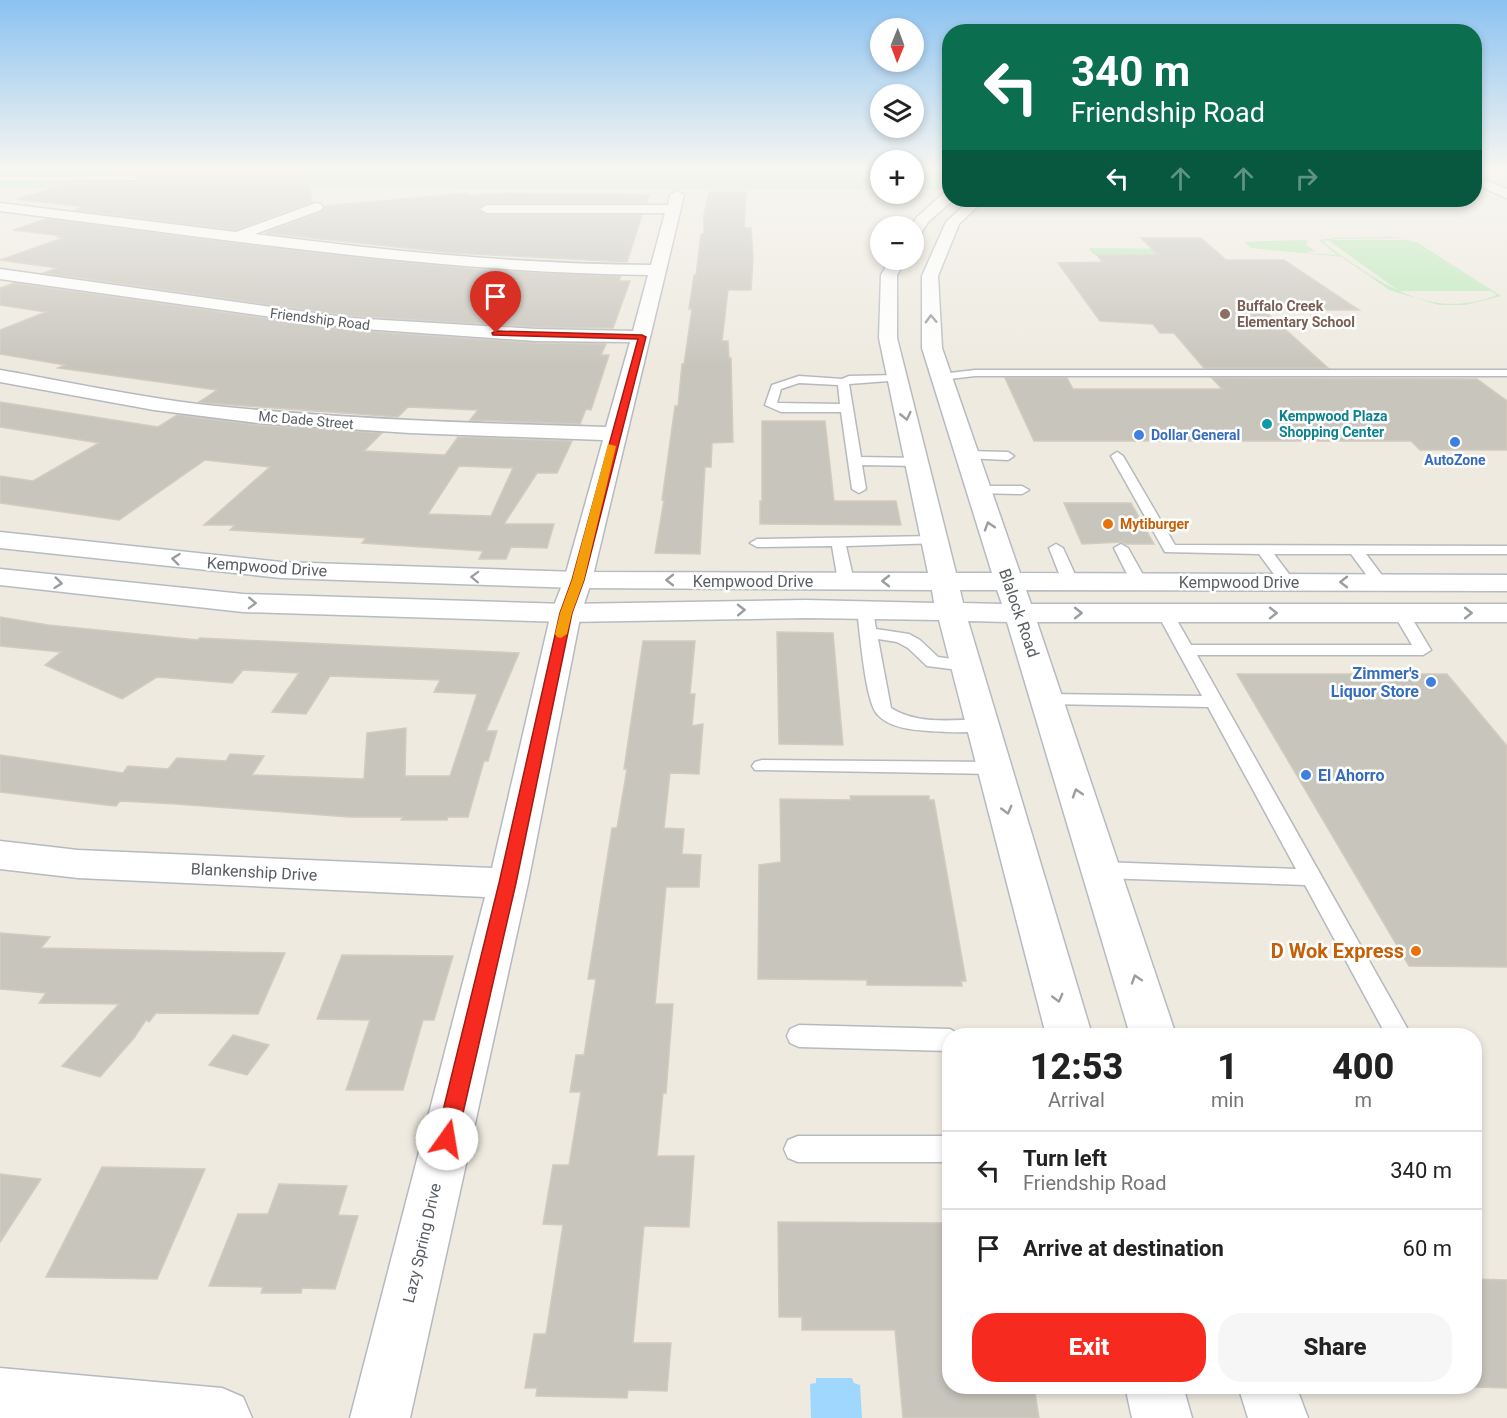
<!DOCTYPE html>
<meta charset="utf-8">
<style>
body{margin:0;font-family:Roboto,sans-serif;background:#f6f6f6;color:#222;height:100vh;display:flex;flex-direction:column;font-size:22px;white-space:nowrap}
*{box-sizing:border-box;margin:0}
p{font-size:20px;color:#767676}
.icon{flex:none;width:33px;height:33px;fill:none;stroke:currentColor;stroke-width:2;stroke-linecap:round;stroke-linejoin:round}
.map{position:relative;flex:1;overflow:hidden}
.panel{position:absolute;left:942px;top:1028px;width:540px;height:366px;display:flex;flex-direction:column;background:#fff;border-radius:24px;box-shadow:0 3px 9px #0003}
.panel>*{flex:none}
.banner{position:absolute;left:942px;top:24px;width:540px;height:183px;border-radius:24px;box-shadow:0 3px 9px #0003;background:#0b6e4f;color:#fff;overflow:hidden}
.needle{width:39px;rotate:181deg}
.buttons{position:absolute;left:870px;top:18px;display:grid;gap:12px}
.buttons a{display:grid;place-items:center;width:54px;height:54px;border-radius:50%;background:#fff;box-shadow:0 3px 9px #0003;font-size:30px}
.pin{position:absolute;display:grid;place-items:center;width:51px;height:51px;color:#fff;margin:-62px -26px;border-radius:50% 50% 50% 0;rotate:-45deg;box-shadow:0 0 6px #0007}
.pin .icon{rotate:45deg}
.me{position:absolute;width:66px;margin:-33px;rotate:13deg;stroke-linejoin:round;filter:drop-shadow(0 0 4px #0008)}
.turn{display:flex;align-items:center;gap:21px;height:126px;padding:0 30px;font-size:27px}
.turn .icon{width:78px;height:78px;stroke-width:2.5}
.turn b{display:block;font-size:42px;line-height:51px}
.lanes{display:flex;align-items:center;height:57px;padding:0 30px;background:#0003;justify-content:center;gap:30px;direction:ltr}
.lanes .off{opacity:.35}
.eta{display:flex;justify-content:space-evenly;align-items:center;height:102px;text-align:center}
.eta b{font-size:36px;font-weight:800;line-height:42px}
.cta{display:flex;gap:12px;margin-top:auto;padding:12px 30px}
.cta a{flex:1;height:69px;border-radius:24px;background:#f62a1e;color:#fff;font-size:24px;font-weight:800;line-height:69px;text-align:center}
.cta a+a{background:#f6f6f6;color:#222}
ul{padding:0;list-style:none}
li{display:flex;align-items:center;gap:18px;height:78px;padding:0 30px;border-top:2px solid #e0e0e0}
li div{flex:1}
li b{display:block;font-size:22px}
li em{font-style:normal}
.map>svg:first-child{display:block}
</style>
<div class="map">
<svg width="1507" height="1418" viewBox="0 0 1507 1418">
<rect width="100%" height="100%" fill="#eeeae0"/>
<path fill="#bbe8ba" fill-rule="evenodd" d="M0,170l880,1v19l-880,-2z
M914,172h35v12l-8,6h-27z
M1396,237l22,6 83,53 -36,9h-26l-50,-15 -47,-33 -91,-9 -7,-6 59,-2 5,1 -2,4 9,6 -11,2 33,2 -18,-15 16,-2zM1396,238l10,2h-78l71,51h91l-81,-51 88,55c-54,21 -95,2 -140,-29 -11,-8 -24,-15 -34,-25l13,-2z
M1090,248l84,1 8,6h-88l-5,-6z"/>
<path fill="#9fd7ff" d="M816,1378h36l2,5 6,2 2,33h-51l-1,-34 6,-1z"/>
<path fill="#c8c5bd" stroke="#d2ccbe" stroke-width="1.5" fill-rule="evenodd" d="M112,167h195l5,35 -76,28 -161,-20 8,-3 -67,-8 56,-16 64,-1 5,-3 -5,-5h-31l7,-2z
M709,192h37l-2,36h7l2,30 -2,32h-23l-6,51h6l1,17h2l2,84 -21,1 -1,24h-6l-5,87 -45,-1 9,-53h-2l13,-94h3l4,-42h2l8,-55h-3l5,-34h2l5,-41h3v-19z
M467,193l2,3 35,-3 145,2 -2,8h-160l-9,5 9,7h155l-15,47 -174,-9 -188,-20 57,-21 3,-6z
M46,219l277,35 162,16 136,6 -2,5h11l-17,47 -77,-1 -186,-11 -306,-43 13,-5 -57,-8 63,-22 -6,-1 5,-1 -49,-6z
M1141,238h60l25,22h58l75,50h-95l64,58h-124l-30,-35h-14l-7,-9 -53,-3 -42,-58 44,-1 -5,-7h61z
M14,283l336,47 186,13 70,1 -5,11h8l-18,55 -5,-1 -6,15 -110,-4 8,-10 -70,-3 -10,10 -192,-14 -7,-1 18,-12 -159,-22 7,-3 -65,-11v-24l46,-18 -46,-7v-17z
M1005,378h62l6,11h149l-10,-11 265,1 30,22v49h-87l-9,-9h-377z
M0,402l158,25 19,-12 80,10 125,8 -18,18 81,4 13,-18 114,4 -15,32h-20l-33,51h50l-7,24 -36,-1 -5,12h-27l4,-8 -121,-8 4,-5 -136,-8 5,-5h-31l66,-58 -65,-7 -86,60 -119,-17v-27l33,5 66,-38 -99,-16zM459,466l54,2 -22,48 -63,-2z
M762,421h63l9,80h62l5,24 -141,-1v-23h2z
M1064,503h67l23,41h-28l-4,-2 -40,2z
M0,617l48,8 150,15 2,-2 319,15 -33,78h11l-9,30h-4l-16,56h-20l-1,3h-46l2,-3h-54l-173,-13 -56,-3 -4,5 -10,-1 -106,-13v-37l123,18 5,-7 40,3 9,-11 49,3 4,-7 34,2 -12,19 112,4 3,-46 39,-5 -1,48h45l27,-82 -43,-2 6,-12 -110,-4 -24,38 -34,-2 27,-39 -56,-3 -11,13 -75,-6 -35,22 -77,-34 16,-13 -61,-6z
M777,632l56,1 10,112 -64,-1z
M643,641h52l-5,53h5l-3,32 11,-2 -4,50 -29,-1 -6,55 20,1 -2,25 19,1 -2,32h-33l-11,117h18l-7,89h-3l-6,63h37l-5,71 -45,-1 -11,117h38l-4,48 -39,-1 -1,8 -91,-2 1,-8h-12l9,-54h12l17,-109 -20,-1 10,-59h16l12,-73h-11l6,-37h8l12,-76h-8l24,-151h5l10,-59h-3z
M1237,674h210l60,72v221l-98,-1z
M850,796h79v4h5l32,181h-5l1,5 -95,-1v-5l-109,-1 1,-114 22,-3 -1,-63 71,1z
M0,933l50,4 -9,11 244,5 -27,61 -102,-1 -7,9 -3,-2 -12,18 -34,39 -38,-11 57,-62 -80,-1 7,-10 -46,-4z
M342,955l111,1 -19,64h-11l-20,70h-57l24,-70 -53,-1z
M233,1035l36,10 -22,30 -38,-10z
M102,1167l103,2 -48,110 -111,-2z
M0,1174l41,5 -41,63z
M279,1184l68,2 -9,29 20,1 -23,73 -33,-1 -1,5h-40l2,-6 -54,-1 29,-72h30z
M778,1222l172,1v163h84l5,32h-136l-8,-88h-93v-13h-23z
M1474,1279l33,1v108l-33,-1z"/>
<g fill="none" stroke-linecap="round" stroke-linejoin="round">
<g stroke="#b6b9be" stroke-width="3">
<path id="lane" d="M0,177l136,-1 3,2 -3,2 -136,1z
M975,370h532v6h-532l-34,4 -6,-3 6,-3z
M898,375l4,1v4l-53,4 12,73 56,1 6,4 -6,4 -55,-1 4,24 -7,4 -7,-4 -11,-77h-60l-16,-7 7,-20 27,-9 43,3 7,-3zM799,383l39,2 2,19 -63,-1 4,-14z
M967,451l41,1 6,4 -6,4 -45,-2 -2,-3z
M1117,452l6,4 52,89 332,1v8h-141l21,28 -8,5 -5,-2 -23,-31h-77l21,28 -3,3h-10l-23,-31 -94,-2 -54,-96z
M978,486h44l7,4 -7,4 -49,-1 -2,-3z
M935,536l5,1 2,3 -2,3 -94,3 8,35 -8,5 -8,-5 -6,-35 -75,1 -7,-4 7,-4z
M1056,544l7,4 15,33 -3,3h-10l-3,-3 -13,-33z
M1121,544l7,4 19,34 -3,3h-10l-3,-3 -17,-34z
M865,605l8,5 3,19 33,5 11,6 18,17 35,5 3,4 -3,4 -6,1 -40,-5 -19,-18 -11,-6 -19,-3 13,69c27,17 62,12 92,11l6,2 3,4 -3,4c-18,5 -41,3 -60,2 -16,-1 -40,-3 -52,-17 -12,-14 -17,-82 -20,-104z
M1165,608l6,2 20,35h221l-19,-32 8,-5 6,2 24,40 -8,5h-226l214,380h-25l-81,-150 -203,-7 -8,-2 -3,-6 3,-6 8,-2 194,7 -88,-162 -161,-3 -6,-1 -3,-4 3,-4 6,-1 155,2 -45,-83z
M762,760l233,2 7,2 3,4 -3,4 -7,2 -240,-4 -3,-4 3,-4z
M799,1025l151,4 10,6h-10v16l-151,-4 -9,-4 -3,-7 3,-7z
M798,1136h152v26h-152l-10,-4 -4,-9 4,-9z"/>
</g>
<g stroke="#b6b9be" stroke-width="3">
<path id="street" d="M668,167h12v4l-6,4 -4,-1z
M677,191l7,4 -92,385 -11,33 -53,270 -118,535h-60l135,-521 -407,-19 -78,-9v-28l78,9 414,18 59,-255 13,-33 39,-140 -193,-7 -153,-10 -103,-13 -154,-28v-12c69,12 137,27 206,35 133,14 267,18 400,22l24,-85 -94,-1 -186,-13 -350,-49v-10l350,49 186,11 97,2 15,-56c-217,-3 -433,-37 -648,-64v-8l236,29 80,-29 5,1 2,3 -2,3 -66,24c132,17 263,30 396,31l14,-52h-178l-7,-4 7,-4h181l2,-10z
M0,1368l222,20 21,9 9,21h-252z"/>
</g>
<g stroke="#b6bbc1" stroke-width="3">
<path id="secondary" d="M1474,175l33,14v9l-33,-14z
M950,191v9h3l-25,22 -9,15 -5,1v-12h-3l6,-9 28,-25z
M970,200h14l-25,24 -21,52 4,72 78,225 487,2v16l-481,-1 5,14h476v18h-470l139,413h-46l-123,-413 -39,-1 124,414h-46l-107,-415 -133,-2 -240,4 -323,-10 -243,-27v-16l243,25 323,10 240,-4 128,3 -2,-13 -354,-2 -297,-10 -281,-30v-16l281,30 297,10 350,1 -49,-235 2,-63 9,-15h16l-9,15v63l59,235h36l-70,-225v-72l24,-54zM960,590h37l5,14 -39,-1z
M1125,1386h58l9,32h-60z
M1238,1386h58l12,32h-60z"/>
</g>
<use href="#lane" fill="#fff" fill-rule="evenodd"/>
<use href="#street" fill="#fff" fill-rule="evenodd"/>
<use href="#secondary" fill="#fff" fill-rule="evenodd"/>
</g>
<defs><path id="oneway-chevron" d="M-2-3.5L2.5 0L-2 3.5" fill="none" stroke-width="1.6" stroke-linecap="round" stroke-linejoin="round" transform="scale(1.5)"/></defs>
<g stroke="#9b9ea1">
<use href="#oneway-chevron" transform="translate(931 319) rotate(-92)"/>
<use href="#oneway-chevron" transform="translate(906 416) rotate(77)"/>
<use href="#oneway-chevron" transform="translate(989 526) rotate(-108)"/>
<use href="#oneway-chevron" transform="translate(176 559) rotate(-174)"/>
<use href="#oneway-chevron" transform="translate(475 577) rotate(-178)"/>
<use href="#oneway-chevron" transform="translate(670 580) rotate(-180)"/>
<use href="#oneway-chevron" transform="translate(886 581) rotate(-180)"/>
<use href="#oneway-chevron" transform="translate(1344 582) rotate(-180)"/>
<use href="#oneway-chevron" transform="translate(58 583) rotate(6)"/>
<use href="#oneway-chevron" transform="translate(252 603) rotate(2)"/>
<use href="#oneway-chevron" transform="translate(741 610) rotate(-1)"/>
<use href="#oneway-chevron" transform="translate(1078 613)"/>
<use href="#oneway-chevron" transform="translate(1273 613)"/>
<use href="#oneway-chevron" transform="translate(1468 613)"/>
<use href="#oneway-chevron" transform="translate(1077 793) rotate(-108)"/>
<use href="#oneway-chevron" transform="translate(1007 810) rotate(75)"/>
<use href="#oneway-chevron" transform="translate(1136 979) rotate(-108)"/>
<use href="#oneway-chevron" transform="translate(1058 998) rotate(75)"/>
</g>
<linearGradient id="sky" x2="0" y2="1"><stop stop-color="#8bc2f1"/><stop offset="0.46" stop-color="#f7f6f1"/><stop offset="1" stop-color="#f7f6f1" stop-opacity="0"/></linearGradient>
<rect width="1507" height="366" fill="url(#sky)"/>
<path fill="#f62a1e" stroke="#a01b14" stroke-width="1.5" d="M496,331l146,4 4,2 -62,243 -12,33 -56,270 -59,256 -3,7 -7,2 -8,-2 -3,-7 63,-256 61,-270 12,-33 66,-241 -145,-4 -1,-2z"/>
<path fill="#f59e0b" d="M608,444l8,2 -32,134 -12,33 -5,21 -6,4 -4,-1 -2,-3 5,-21 12,-33z"/>
<circle fill="#8d6e63" stroke="#fff" stroke-width="2" cx="1225" cy="314" r="6"/>
<circle fill="#0f9aa8" stroke="#fff" stroke-width="2" cx="1267" cy="424" r="6"/>
<g fill="#3f7fe0" stroke="#fff" stroke-width="2">
<circle cx="1139" cy="435" r="6"/>
<circle cx="1455" cy="442" r="6"/>
<circle cx="1431" cy="682" r="6"/>
<circle cx="1306" cy="775" r="6"/>
</g>
<g fill="#e8710a" stroke="#fff" stroke-width="2">
<circle cx="1108" cy="524" r="6"/>
<circle cx="1416" cy="951" r="6"/>
</g>
<g text-anchor="middle" dominant-baseline="central" stroke-width="5" stroke-linejoin="round" paint-order="stroke">
<g font-size="14" font-weight="bold" fill="#785e54" stroke="#fff" text-anchor="start">
<text x="1237" y="306">Buffalo Creek<tspan x="1237" dy="16">Elementary School</tspan></text>
</g>
<g font-size="14" fill="#595e63" stroke="#fff">
<text transform="translate(320 319) rotate(7)">Friendship Road</text>
<text transform="translate(306 420) rotate(5)">Mc Dade Street</text>
</g>
<g font-size="14" font-weight="bold" fill="#0d838f" stroke="#fff" text-anchor="start">
<text x="1279" y="416">Kempwood Plaza<tspan x="1279" dy="16">Shopping Center</tspan></text>
</g>
<g font-size="14" font-weight="bold" fill="#366cbe" stroke="#fff" text-anchor="start">
<text x="1151" y="435">Dollar General</text>
<text x="1455" y="460" text-anchor="middle">AutoZone</text>
</g>
<g font-size="14" font-weight="bold" fill="#c56008" stroke="#fff" text-anchor="start">
<text x="1120" y="524">Mytiburger</text>
</g>
<g font-size="16" fill="#595e63" stroke="#fff">
<text transform="translate(267 567) rotate(4)">Kempwood Drive</text>
<text x="753" y="581">Kempwood Drive</text>
<text x="1239" y="582">Kempwood Drive</text>
<text transform="translate(1019 613) rotate(71)">Blalock Road</text>
<text transform="translate(254 872) rotate(3)">Blankenship Drive</text>
<text transform="translate(422 1243) rotate(-77)">Lazy Spring Drive</text>
</g>
<g font-size="16" font-weight="bold" fill="#366cbe" stroke="#fff" text-anchor="end">
<text x="1419" y="673">Zimmer's<tspan x="1419" dy="18">Liquor Store</tspan></text>
<text x="1318" y="775" text-anchor="start">El Ahorro</text>
</g>
<g font-size="20" font-weight="bold" fill="#c56008" stroke="#fff" text-anchor="end">
<text x="1404" y="951">D Wok Express</text>
</g>
</g>
</svg>
<div class="buttons">
<a><svg class="needle" viewBox="-14 -14 28 28"><path d="M0-13l5 13h-10z" fill="#e53935"/><path d="M0 13l5-13h-10z" fill="#767676"/></svg></a>
<a><svg class="icon" aria-label="layers" viewBox="0 0 24 24"><path d="M12 4l9 5-9 5-9-5zM3 14l9 5 9-5"/></svg></a>
<a>+</a>
<a>−</a>
</div>
<div class="pin" style="left:496px;top:333px;background:#d93025"><svg class="icon" aria-label="arrive" viewBox="0 0 24 24"><path d="M6 21V4h12l-3 4 3 4H6"/></svg></div>
<svg class="me" style="left:447px;top:1139px" viewBox="-20 -20 40 40"><circle r="19" fill="#fff"/><path d="M0-13L10 11 0 6-10 11z" fill="#f62a1e"/></svg>
<div class="banner">
<div class="turn"><svg class="icon" aria-label="left" viewBox="0 0 24 24"><path d="M17 20v-9H6M10 6l-5 5 5 5"/></svg><div><b>340 m</b>Friendship Road</div></div>
<div class="lanes"><svg class="icon" aria-label="left" viewBox="0 0 24 24"><path d="M17 20v-9H6M10 6l-5 5 5 5"/></svg><svg class="icon off" aria-label="ahead" viewBox="0 0 24 24"><path d="M12 20V5M6 11l6-6 6 6"/></svg><svg class="icon off" aria-label="ahead" viewBox="0 0 24 24"><path d="M12 20V5M6 11l6-6 6 6"/></svg><svg class="icon off" aria-label="right" viewBox="0 0 24 24"><path d="M7 20v-9h11M14 6l5 5-5 5"/></svg></div>
</div>
<section class="panel">
<div class="eta">
<div><b>12:53</b><p>Arrival</p></div>
<div><b>1</b><p>min</p></div>
<div><b>400</b><p>m</p></div>
</div>
<ul>
<li><svg class="icon" aria-label="left" viewBox="0 0 24 24"><path d="M17 20v-9H6M10 6l-5 5 5 5"/></svg><div><b>Turn left</b><p>Friendship Road</p></div><em>340 m</em></li>
<li><svg class="icon" aria-label="arrive" viewBox="0 0 24 24"><path d="M6 21V4h12l-3 4 3 4H6"/></svg><div><b>Arrive at destination</b></div><em>60 m</em></li>
</ul>
<div class="cta"><a>Exit</a><a>Share</a></div>
</section>
</div>
